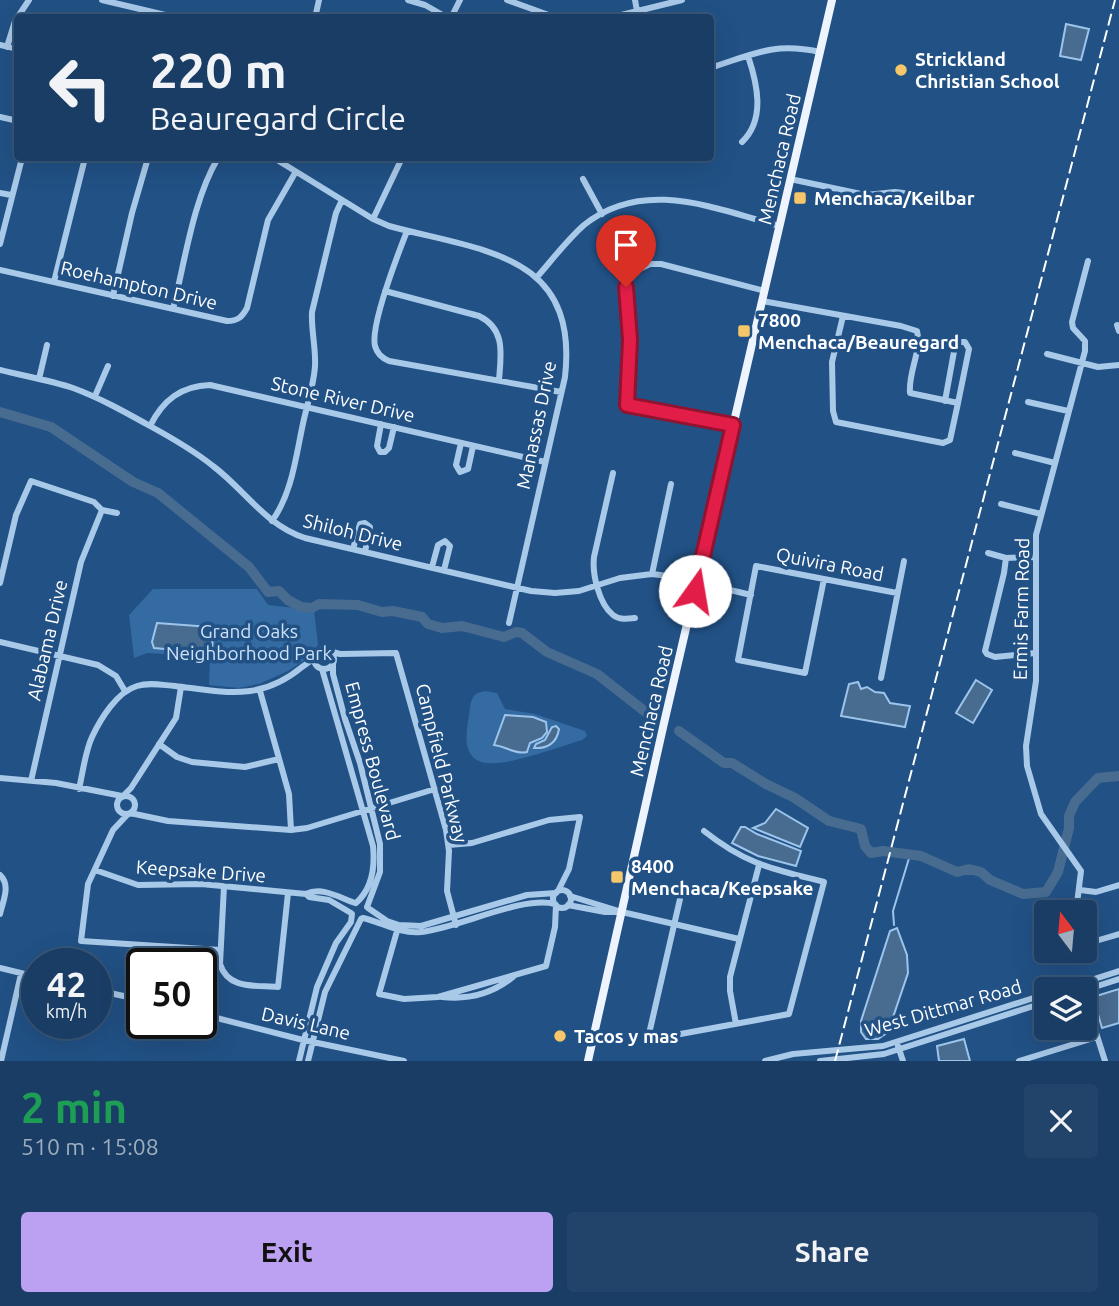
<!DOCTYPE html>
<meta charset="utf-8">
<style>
body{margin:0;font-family:Ubuntu,sans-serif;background:#22446a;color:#f1f3f6;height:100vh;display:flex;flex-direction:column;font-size:26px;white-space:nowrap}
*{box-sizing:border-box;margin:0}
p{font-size:23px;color:#9faebf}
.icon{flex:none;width:38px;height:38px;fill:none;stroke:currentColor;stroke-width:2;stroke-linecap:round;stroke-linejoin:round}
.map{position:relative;height:1061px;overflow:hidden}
.sheet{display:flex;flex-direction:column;background:#193d64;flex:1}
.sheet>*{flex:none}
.hud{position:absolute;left:14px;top:14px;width:700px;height:147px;border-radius:7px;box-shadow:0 7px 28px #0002,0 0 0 2px #375678;background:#193d64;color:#f1f3f6;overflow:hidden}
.needle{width:46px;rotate:344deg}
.tools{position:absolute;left:1034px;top:900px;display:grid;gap:14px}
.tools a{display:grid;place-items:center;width:63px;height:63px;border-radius:7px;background:#193d64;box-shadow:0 7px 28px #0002,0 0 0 2px #375678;font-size:35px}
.speed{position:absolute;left:21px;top:948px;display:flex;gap:14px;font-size:35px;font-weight:700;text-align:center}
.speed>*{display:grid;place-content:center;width:91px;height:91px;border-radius:50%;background:#193d64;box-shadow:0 7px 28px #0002,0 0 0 2px #375678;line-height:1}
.speed small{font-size:18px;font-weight:400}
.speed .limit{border:4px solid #111;border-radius:10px;background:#fff;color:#111}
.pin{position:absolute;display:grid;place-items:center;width:60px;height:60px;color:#fff;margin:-72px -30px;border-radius:50% 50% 50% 0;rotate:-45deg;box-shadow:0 0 7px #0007}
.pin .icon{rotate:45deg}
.me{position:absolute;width:77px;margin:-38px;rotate:13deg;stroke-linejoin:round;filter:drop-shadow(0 0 5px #0008)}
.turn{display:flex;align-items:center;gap:24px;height:147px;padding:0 21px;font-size:32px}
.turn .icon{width:91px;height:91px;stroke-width:2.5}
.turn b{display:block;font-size:49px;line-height:60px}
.round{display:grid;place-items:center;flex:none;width:74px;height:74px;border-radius:7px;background:#22446a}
.overview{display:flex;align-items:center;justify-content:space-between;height:119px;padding:0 21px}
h1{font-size:42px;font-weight:700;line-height:52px;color:#1e9e55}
.button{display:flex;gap:14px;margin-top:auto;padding:14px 21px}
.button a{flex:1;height:80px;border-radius:7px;background:#bca0f2;color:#111;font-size:28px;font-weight:700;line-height:80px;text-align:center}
.button a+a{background:#22446a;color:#f1f3f6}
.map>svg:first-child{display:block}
</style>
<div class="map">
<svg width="1119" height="1061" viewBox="0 0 1119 1061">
<rect width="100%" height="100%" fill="#215185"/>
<path fill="#346ba2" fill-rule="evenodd" d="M153,589h104l11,16 46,5 4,35 -10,13 -20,13 -29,13 -20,4 -30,-3 1,-28 -63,-4 -13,5 -5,-43z
M485,691l12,2 8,16 30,5 50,17 2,5 -5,4c-23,7 -74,26 -95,23 -26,-3 -21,-30 -18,-48 1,-6 1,-16 6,-20 3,-3 7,-3 10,-4zM505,715l23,1 19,16 -5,6 -12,5 -1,8 -10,2 -14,-7z"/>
<path fill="#486b90" stroke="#9dc5eb" stroke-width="2" d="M1066,24l23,5 -8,31 -21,-4z
M157,623l53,4 3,6 -1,18 -3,2 -55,-5 -2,-6z
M976,680l16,10 -19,33 -17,-10z
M858,682l3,7 6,-2 8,5 9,1 6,10 20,3 -5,21 -64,-11 8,-32z
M505,715l28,2 13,5 1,10 -5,6 -12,5 -3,9c-11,3 -22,-6 -33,-7z
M556,726l3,3c-2,14 -12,20 -25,19l2,-4 9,-4 7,-13z
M776,809l32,19 -8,19 -47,-19 12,-5z
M741,827h4l12,7 44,17 -5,15 -38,-10 -26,-13z
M897,928l10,27 1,18 -20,59 -10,7h-12l-5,-7v-11l29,-90z
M1119,989v34l-17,5 -9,-31z
M964,1039l6,22h-31l-2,-15z"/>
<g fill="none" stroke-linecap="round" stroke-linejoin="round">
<path stroke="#9dc5eb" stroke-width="2" d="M894,925l-1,-14 17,-56"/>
<path stroke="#486b90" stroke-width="10" d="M0,412l51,15 82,55 25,11 91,74 19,25 11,-1 9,9 13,7 11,1 7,-4 39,1 24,7 11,-1 29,6 6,7 14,4 20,-2 42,11 12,-5 6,1 25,19 50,22 55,43
M679,731l45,32h8l34,21 29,14 34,23 32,8 4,17 6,7 12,-2 38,5 36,16 12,-3 12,3 9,8 33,14 23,-2 12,-20 11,-44v-12l6,-14 23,-24 21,-2"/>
<path stroke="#a9c9e9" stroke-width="6" d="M102,0l76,18
M408,0l17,5 23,13
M507,0l50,18
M635,0l2,11
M315,18l4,-18
M451,18l9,-18
M609,18l73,-18
M0,45l18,4
M7,47l8,-26 14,-21
M710,68c44,-14 63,-26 110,-16
M0,117l18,4
M742,142c24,-23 15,-59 6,-86
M274,158l99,61 16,7c91,25 190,26 176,151l-56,246
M583,179l19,35
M790,179l76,16 29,-3 68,8
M0,193l11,2
M373,219l29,-61
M407,231c-9,23 -37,94 -32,115 2,8 7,12 14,15l172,31
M0,244l22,-86
M0,270l227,51c11,0 15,-4 20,-13l21,-88 27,-47
M537,277c15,-17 30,-37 47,-52 60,-48 131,-16 196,1
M54,282l31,-124
M385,291l94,25c27,13 22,39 20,64
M113,296l19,-83 16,-55
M762,301l139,25 16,5c5,20 -9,41 -7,62l48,10 -8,37 -7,3 -107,-21 -3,-11 -1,-49 11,-46
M173,309c12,-48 20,-109 45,-151
M1117,325l2,6
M1047,354l51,13 21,-2
M0,370c24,6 49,10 73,18 27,10 52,24 77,38 22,12 43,24 63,40 32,24 52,59 92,72l226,53 24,2 24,-2 41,-13 32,-4 24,3 75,18
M39,379l8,-34
M95,396l13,-30
M945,401l10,-55 3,-4h7l4,7 -11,54
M1028,402l40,9
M381,424l-4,22 3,6h5l4,-4 5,-21
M733,425l-106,-20 3,-65 -4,-48 2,-11 7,-10 15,-7h11l104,27
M150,426c13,-26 31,-40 60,-41l335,77
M461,443l-5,22 4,7 8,-3 5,-23
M1015,453l40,10
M613,473l-19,84c-2,17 5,47 19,58 6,5 14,4 22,3
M1001,504l40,10
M272,521c21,-29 24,-67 32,-102 4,-17 10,-36 11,-53 1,-18 -4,-36 -3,-54l24,-99 6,-13
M353,549l7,-25 5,-1 5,4 -5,25
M988,553l18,5 29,-1
M1006,558l-2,15 -19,78 2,3 8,3 40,-4
M432,567l6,-22 7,-4 5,5 -6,24
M652,574l19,-90
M824,579l-19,94 -67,-13 18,-94 141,27
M0,583l16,-68 15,-34 63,21 8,8 15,3
M0,642l98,23 18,11 9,15
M314 659a10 10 0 1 1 20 0a10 10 0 1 1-20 0Z
M329,651l11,3 56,-1 50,177 3,21 -2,40 9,34
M333,663v11l12,45 15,44 20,81v28l-13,35
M322,669l51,177c2,20 -1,43 -17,57
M881,678l23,-117
M260,691l29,103 2,36
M159,744l18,13 15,5 53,5 34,-8
M0,778l56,5 66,13
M31,781l50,-219 21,-52
M79,789c4,-17 6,-37 13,-52 9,-19 25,-45 45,-51 12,-4 25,-1 38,0 49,6 85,16 127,-19 4,-3 8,-5 12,-9
M124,795l7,-7 45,-70 5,-31
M117 805a9 9 0 1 1 18 0a9 9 0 1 1-18 0Z
M130,813l38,8 123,9 16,-2 128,-39
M128,814l-15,16 -25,54 -7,57 139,9
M449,845l23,-2 77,-23 31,-3 -11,52 -11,22
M95,870l43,15 63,-1 105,10c16,-8 34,4 49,9
M0,875c11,10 3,26 0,39
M224,886l-4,78c8,26 36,21 58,23l10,-94
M1080,890l16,2 23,-7
M553 899a9 9 0 1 1 18 0a9 9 0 1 1-18 0Z
M306,894l3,3 20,3 22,13
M570,896l52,16 117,27
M680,899l-31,135 26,1 114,-21 35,-132c-51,-13 -77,-17 -120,-51
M568,905l37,7h15
M368,908l19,13 12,4 22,1 106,-31 29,-2
M1076,912l5,-41 -40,-57 -14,-48 -1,-20 10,-65v-146l49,-184v-10l-12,-13 -1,-6 16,-61
M363,918c21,5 36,16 58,14 38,-4 102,-37 134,-28
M397,931l-18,63 25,5 34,-2 108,-31 9,-39 1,-22
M1085,938l14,2 20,-6
M0,968l37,9
M1063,989l56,-18
M96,990l46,10
M1085,990l34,-11
M442,997c27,3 50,-3 71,-20
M1085,998l20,63
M201,1014l102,26 101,21
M736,1024l-6,-33v-14l29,-112
M898,1046l5,15
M1,1061l20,-87
M299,1061l18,-74 19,-44 15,-21 1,-8
M308,1061l17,-69 36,-73
M765,1061l28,-7 90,-8 163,-52
M820,1061l64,-7 162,-52
M1019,1061l78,-24"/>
<path stroke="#edf4fe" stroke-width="8" d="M588,1061l76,-338 168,-723"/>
<path stroke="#fff" stroke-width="2" stroke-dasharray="12 5" stroke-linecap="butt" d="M835,1061l280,-1061"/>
</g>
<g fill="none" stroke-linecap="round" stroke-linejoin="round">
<g stroke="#92132f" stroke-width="18">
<path id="route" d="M626,287l4,53 -3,65 106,20 -38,166"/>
</g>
<use href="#route" stroke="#e11d48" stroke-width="12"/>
</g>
<g fill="#f6c76a" stroke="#215185" stroke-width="2.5">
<circle cx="901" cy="70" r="7"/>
<rect x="793" y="191" width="14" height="14" rx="3.5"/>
<rect x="737" y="324" width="14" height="14" rx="3.5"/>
<rect x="610" y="870" width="14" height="14" rx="3.5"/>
<circle cx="560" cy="1036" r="7"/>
</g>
<g text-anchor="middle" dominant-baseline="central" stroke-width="7" stroke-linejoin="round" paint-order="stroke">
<g font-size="19" font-weight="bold" fill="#fff" stroke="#215185" text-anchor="start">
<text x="915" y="59">Strickland<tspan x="915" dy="22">Christian School</tspan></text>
<text x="814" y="198">Menchaca/Keilbar</text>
<text x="758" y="320">7800<tspan x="758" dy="22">Menchaca/Beauregard</tspan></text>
<text x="631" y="866">8400<tspan x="631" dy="22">Menchaca/Keepsake</tspan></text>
<text x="574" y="1036">Tacos y mas</text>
</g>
<g font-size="19" fill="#fff" stroke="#215185">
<text transform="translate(779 159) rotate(-77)">Menchaca Road</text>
<text transform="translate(139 285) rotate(13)">Roehampton Drive</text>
<text transform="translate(343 399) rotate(13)">Stone River Drive</text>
<text transform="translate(536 425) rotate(-78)">Manassas Drive</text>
<text transform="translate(353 532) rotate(14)">Shiloh Drive</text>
<text transform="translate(830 564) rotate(11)">Quivira Road</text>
<text transform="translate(1021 609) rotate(-89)">Ermis Farm Road</text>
<text transform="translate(47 640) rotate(-77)">Alabama Drive</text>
<text transform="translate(651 711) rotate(-77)">Menchaca Road</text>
<text transform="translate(373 761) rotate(75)">Empress Boulevard</text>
<text transform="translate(442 763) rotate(76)">Campfield Parkway</text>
<text transform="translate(201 871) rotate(4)">Keepsake Drive</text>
<text transform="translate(943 1008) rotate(-16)">West Dittmar Road</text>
<text transform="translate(306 1023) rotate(13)">Davis Lane</text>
</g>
<g font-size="19" fill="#cee2f7" stroke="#215185">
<text x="249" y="631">Grand Oaks<tspan x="249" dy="22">Neighborhood Park</tspan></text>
</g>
</g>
</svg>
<div class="tools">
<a><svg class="needle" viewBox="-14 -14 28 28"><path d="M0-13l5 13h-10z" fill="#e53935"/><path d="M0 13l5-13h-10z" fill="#9faebf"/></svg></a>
<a><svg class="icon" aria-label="layers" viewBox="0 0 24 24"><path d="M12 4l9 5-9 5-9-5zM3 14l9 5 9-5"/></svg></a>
</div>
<div class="speed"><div>42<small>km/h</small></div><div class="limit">50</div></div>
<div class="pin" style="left:626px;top:287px;background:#d93025"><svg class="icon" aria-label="arrive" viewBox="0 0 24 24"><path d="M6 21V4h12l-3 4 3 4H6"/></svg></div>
<svg class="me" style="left:695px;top:591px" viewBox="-20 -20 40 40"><circle r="19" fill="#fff"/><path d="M0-13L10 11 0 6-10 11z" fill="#e11d48"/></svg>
<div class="hud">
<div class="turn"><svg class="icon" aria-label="left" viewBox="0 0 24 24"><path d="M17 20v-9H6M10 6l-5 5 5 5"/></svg><div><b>220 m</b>Beauregard Circle</div></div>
</div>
</div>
<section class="sheet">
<div class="overview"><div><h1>2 min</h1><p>510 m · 15:08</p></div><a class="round"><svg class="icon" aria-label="close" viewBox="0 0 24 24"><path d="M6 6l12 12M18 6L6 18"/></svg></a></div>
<div class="button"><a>Exit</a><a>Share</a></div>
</section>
